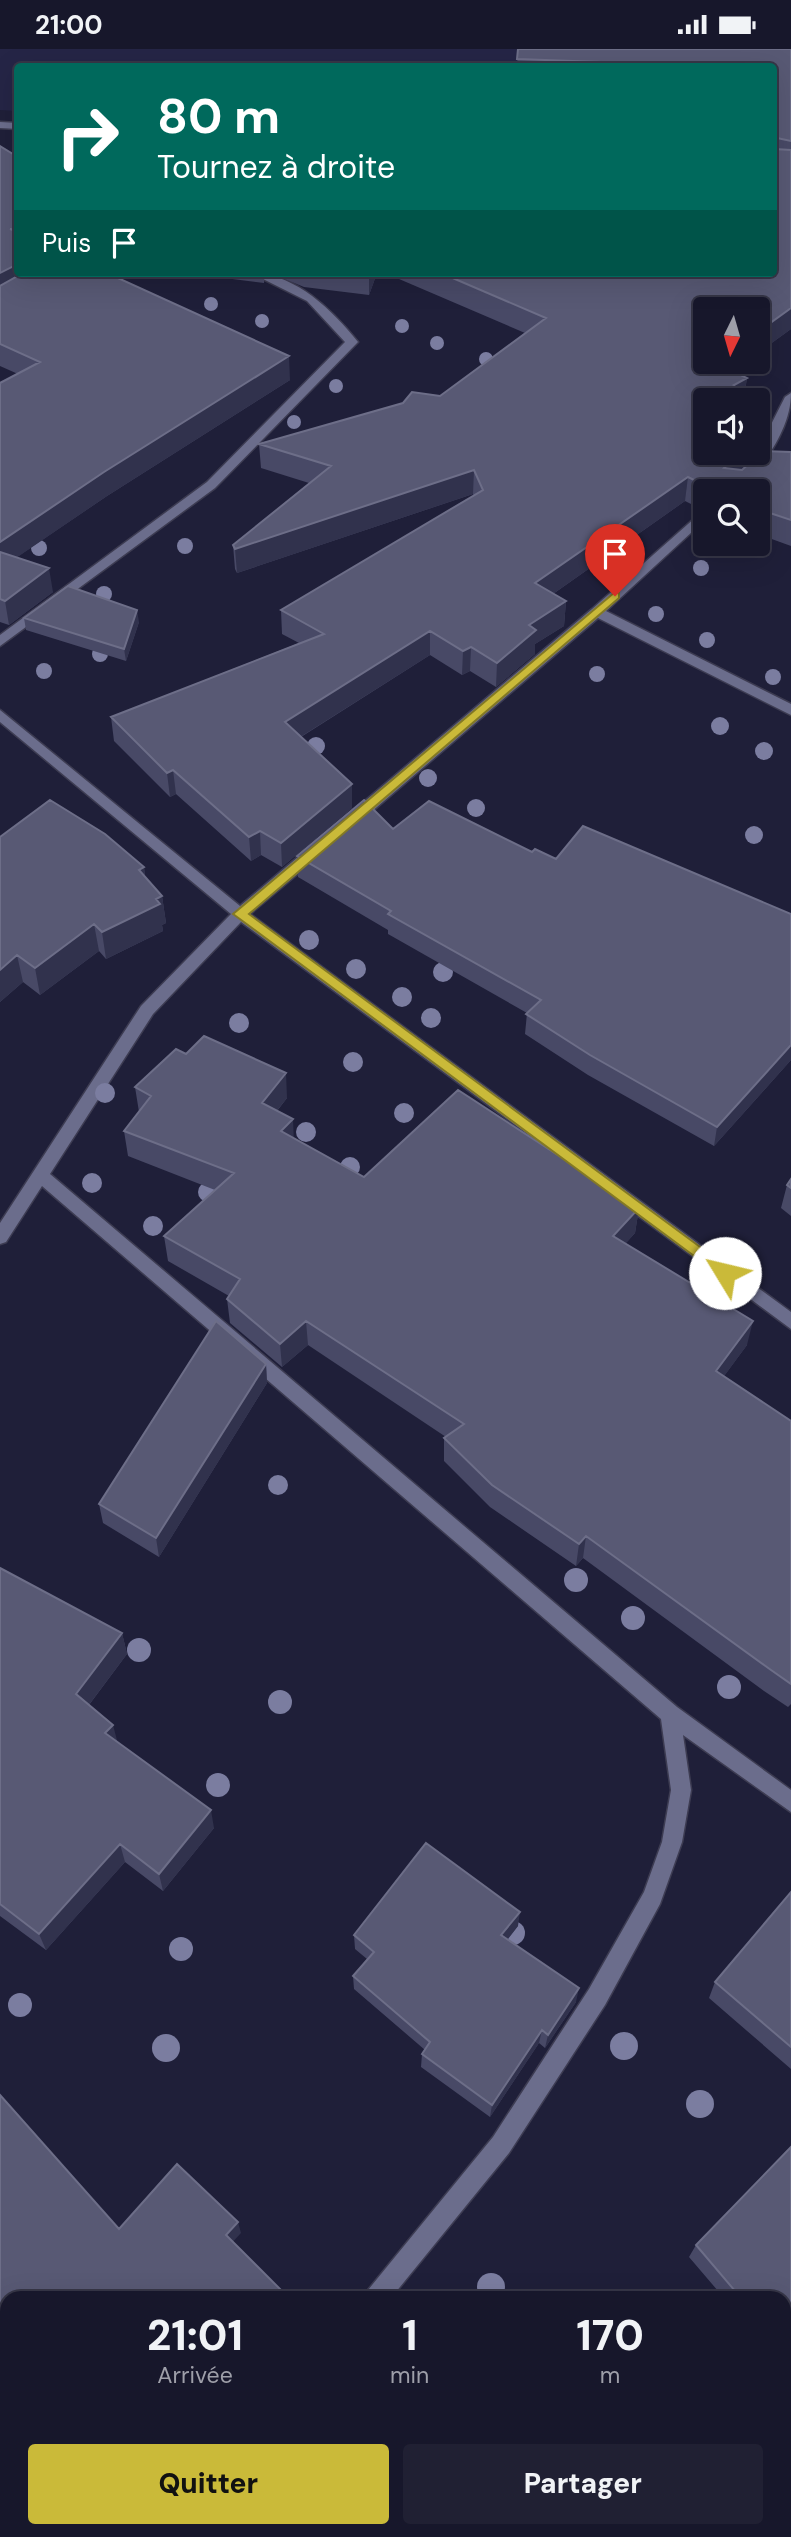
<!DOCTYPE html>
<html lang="fr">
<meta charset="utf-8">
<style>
body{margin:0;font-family:"DM Sans",sans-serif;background:#202033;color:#f1f3f6;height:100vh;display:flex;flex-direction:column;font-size:26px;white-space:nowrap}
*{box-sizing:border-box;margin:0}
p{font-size:23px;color:#9e9fa9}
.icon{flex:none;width:38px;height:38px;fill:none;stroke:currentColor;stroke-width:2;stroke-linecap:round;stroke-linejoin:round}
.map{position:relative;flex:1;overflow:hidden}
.panel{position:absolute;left:0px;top:2242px;width:791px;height:247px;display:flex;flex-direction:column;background:#17172b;border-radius:21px 21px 0 0;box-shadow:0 7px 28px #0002,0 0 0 2px #363647}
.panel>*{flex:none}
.hud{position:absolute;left:14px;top:14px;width:763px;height:214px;border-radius:7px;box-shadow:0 7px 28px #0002,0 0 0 2px #363647;background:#00695c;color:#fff;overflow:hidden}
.needle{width:46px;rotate:185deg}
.controls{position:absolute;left:693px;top:248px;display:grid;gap:14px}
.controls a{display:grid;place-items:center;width:77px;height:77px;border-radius:7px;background:#17172b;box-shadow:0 7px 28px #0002,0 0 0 2px #363647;font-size:35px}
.pin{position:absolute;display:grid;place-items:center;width:60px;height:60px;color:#fff;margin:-72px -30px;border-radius:50% 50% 50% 0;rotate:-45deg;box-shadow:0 0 7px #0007}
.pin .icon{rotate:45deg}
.me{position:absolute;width:77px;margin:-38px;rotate:306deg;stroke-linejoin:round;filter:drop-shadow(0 0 5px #0008)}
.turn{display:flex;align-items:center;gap:24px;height:147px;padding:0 28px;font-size:32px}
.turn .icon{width:91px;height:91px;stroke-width:2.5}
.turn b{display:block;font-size:49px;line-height:60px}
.then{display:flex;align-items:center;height:66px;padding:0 28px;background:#0003;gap:14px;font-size:26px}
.eta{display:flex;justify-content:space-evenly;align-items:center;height:119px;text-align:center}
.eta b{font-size:42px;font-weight:800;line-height:49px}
.cta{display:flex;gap:14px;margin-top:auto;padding:14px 28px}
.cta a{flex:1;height:80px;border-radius:7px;background:#caba39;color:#111;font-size:28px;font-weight:800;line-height:80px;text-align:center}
.cta a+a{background:#202033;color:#f1f3f6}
.status{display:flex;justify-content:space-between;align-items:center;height:49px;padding:0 35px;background:#17172b;direction:ltr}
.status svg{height:19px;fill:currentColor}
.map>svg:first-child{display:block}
</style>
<div class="status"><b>21:00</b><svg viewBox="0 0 49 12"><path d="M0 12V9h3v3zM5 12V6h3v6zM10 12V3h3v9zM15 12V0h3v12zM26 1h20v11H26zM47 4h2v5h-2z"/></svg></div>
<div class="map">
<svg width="791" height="2488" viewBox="0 0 791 2488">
<rect width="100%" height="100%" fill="#1f1f39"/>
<path fill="#252546" d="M0,0h791l-17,18h-756l-1,44 -17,-1z"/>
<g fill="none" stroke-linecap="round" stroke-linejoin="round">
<g stroke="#3d3c52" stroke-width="3">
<path id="street" d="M0,73l18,1v6l-18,-1z
M251,224c44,0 81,37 107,69l-143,146 -215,158v-11l207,-153 138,-140 -38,-41z
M791,344c0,37 -29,75 -54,99h-14l27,-26 35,-69z
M705,460v11l-99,91 185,93v11l-193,-97 -242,207h-10v-8l246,-208z
M0,661l240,196 71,-60h10v8l-71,60 541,398v17l-550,-407 -88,92 -103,160 627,533 114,83v22l-108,-77 8,55 -9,52 -22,62 -55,101 -96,148 -118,145h-27l4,-8 125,-153 96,-148 55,-97 18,-50 9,-52 -10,-71 -619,-533 -36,56 -6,2v-21l141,-217 90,-92 -231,-192z
M183,2482h28l-2,6h-29z"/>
</g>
<use href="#street" fill="#6b6d8c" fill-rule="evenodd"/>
</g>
<g fill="#7b7da0">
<circle cx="211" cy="255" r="7"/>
<circle cx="262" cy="272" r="7"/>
<circle cx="402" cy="277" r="7"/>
<circle cx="437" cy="294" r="7"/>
<circle cx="486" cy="310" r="7"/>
<circle cx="336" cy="337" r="7"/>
<circle cx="294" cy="373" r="7"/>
<circle cx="185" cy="497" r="8"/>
<circle cx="39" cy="499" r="8"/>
<circle cx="701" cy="519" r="8"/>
<circle cx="104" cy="545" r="8"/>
<circle cx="656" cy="565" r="8"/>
<circle cx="707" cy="591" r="8"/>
<circle cx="100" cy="605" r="8"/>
<circle cx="44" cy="622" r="8"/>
<circle cx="597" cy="625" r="8"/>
<circle cx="773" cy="628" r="8"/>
<circle cx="720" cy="677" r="9"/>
<circle cx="316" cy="697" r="9"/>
<circle cx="764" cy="702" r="9"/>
<circle cx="428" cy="729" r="9"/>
<circle cx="476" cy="759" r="9"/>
<circle cx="754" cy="786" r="9"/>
<circle cx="309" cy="891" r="10"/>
<circle cx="356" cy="920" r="10"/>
<circle cx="443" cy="923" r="10"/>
<circle cx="402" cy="948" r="10"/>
<circle cx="431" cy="969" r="10"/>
<circle cx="239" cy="974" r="10"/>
<circle cx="353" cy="1013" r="10"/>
<circle cx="105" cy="1044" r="10"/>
<circle cx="404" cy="1064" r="10"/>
<circle cx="306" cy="1083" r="10"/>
<circle cx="350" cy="1118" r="10"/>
<circle cx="92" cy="1134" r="10"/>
<circle cx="208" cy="1143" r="10"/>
<circle cx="153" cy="1177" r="10"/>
<circle cx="278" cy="1436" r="10"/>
<circle cx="576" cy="1531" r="12"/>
<circle cx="633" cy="1569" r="12"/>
<circle cx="139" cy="1601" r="12"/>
<circle cx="729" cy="1638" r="12"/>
<circle cx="280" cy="1653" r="12"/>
<circle cx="218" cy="1736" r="12"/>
<circle cx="513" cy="1884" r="12"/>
<circle cx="181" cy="1900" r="12"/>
<circle cx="20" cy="1956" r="12"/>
<circle cx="624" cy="1997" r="14"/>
<circle cx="166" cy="1999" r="14"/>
<circle cx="700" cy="2055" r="14"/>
<circle cx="491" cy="2238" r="14"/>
</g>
<path fill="#484966" d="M518,0h273v280l-33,24v-43l-53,52h40l-13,9 15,7 -2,13 25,14 -4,24 -3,6 -5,4v-38l-10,62 -6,7 49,-18v94l-33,-12v-42h-53v16l-4,1 -16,-8 -132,93 13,7 -2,25 -29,18v10l-39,33 -26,-16 -8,4 -32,-20 -129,82 51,71 -70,59 -21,-12 -10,6 -75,-67 -6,3 -56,-56 -3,-24 188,-74 -17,-9 -1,-24 193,-114 -1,-2 -236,79 -2,-4 -2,-24 76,-62 -48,-15 -2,-24 181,-48 85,-63 -140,-60h389v-206h-257z
M0,97l13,8 5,-5v124l272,107 -183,116 -90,61 36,35 -44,33 -9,-3v-239l18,-9 -18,-8z
M185,224h79v10z
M270,224h107l-8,22 -65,-8z
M24,569l115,4 -13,39 -100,-31z
M393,780l139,23 259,62v146l-77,86 -126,-71 -63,-41 2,-21 -139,-79v-4l-90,-53 -1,-21z
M0,788l144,30 1,10 17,19 4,27 -4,2 1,6 -57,28 -7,-8 -59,44 -17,-13 -23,20z
M186,1005l101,44 -10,13 17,27 70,39 275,31 -4,25 -10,11 122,101 -23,31 67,45v283l-3,3 -24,-16 -181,-133 -7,8 -86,-59 -46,-46v-23l2,-1 -138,-92 -26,22 -52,-44 -3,-24 2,-3 -61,-35 -4,-25 51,-46 -87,-34 -4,-25 15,-19 -4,-25z
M791,1130v37l-10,-8 6,-23z
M266,1315l1,19 -108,174 -56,-34 -4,-19z
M0,1519l122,65 5,21 -38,51 28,37 97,86 -51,63 -38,-29 -79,88 -46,-34z
M791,1843v177l-82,-71 6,-16z
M518,1877l-10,13 68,63 -31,46 -6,-5 -49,74 -69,-50 1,-13 3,-4 -71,-61 -1,-13 14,-17 -12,-10 -1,-14z
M791,2098l-7,384v-233h-60l-35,-41 7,-12z"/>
<path fill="#31324d" d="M18,215v9h30l-48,25v-25z
M369,224h8l-8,22z
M791,259v21l-33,24v-21z
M289,307l1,24 -183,116 -107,73v-27l104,-70z
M708,313h37l-11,8 -29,14z
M747,329l-4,23 -9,-16z
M770,356l-4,24 -3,6 -5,4v-22z
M738,404h12l-2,10 -28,29 4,-24z
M474,421l-1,24 -236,79 -2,-24z
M688,428l-3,24 -152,107 2,-25z
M710,434l-1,9h-4v16l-4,1 3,-24z
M49,519l4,24 -44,33 -4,-24z
M566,552l-2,25 -29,18v10l-39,33 1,-24 32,-38z
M137,561l2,12 -13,39 -2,-12z
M430,582v24l-144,91 -1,-24z
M471,598l-1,24 -8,4 1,-24z
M173,721l3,24 -6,3 -3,-24z
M352,735v24l-70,59 -1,-24z
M260,782l1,24 -10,6 -2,-24z
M144,818l3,28 -8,-25z
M162,847l4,27 -4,2 1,6 -57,28 -4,-27z
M94,875l5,27 -59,44 -5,-27z
M17,906l6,27 -23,20v-32z
M791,996v15l-77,86 3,-19z
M286,1024l1,25 -24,30 -1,-25z
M293,1070l1,25 -13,-13z
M639,1159l-4,25 -25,28 3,-25z
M306,1272l2,24 -26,22 -2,-23z
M753,1272l-6,24 -36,49 5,-23z
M266,1315l1,19 -108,174 -3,-19z
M586,1487l-3,22 -7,8 3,-22z
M122,1584l5,21 -45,60 -6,-20z
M113,1676l5,19 -13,-11z
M211,1761l3,18 -51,63 -4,-17z
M120,1795l5,18 -79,88 -7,-16z
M520,1863l-2,14 -18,23 1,-14z
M579,1939l-3,14 -31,46 3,-13z
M542,1981l-3,13 -49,74 2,-12z
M238,2173l3,11 -12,13 -3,-11z
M165,2482h9l-5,6h-9z"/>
<path fill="#585974" stroke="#6d6e88" stroke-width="2" d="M518,0h273v92l-14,-3 -2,11 16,1v158l-33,24v-22h-53v52h8l34,16 -13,7 36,20 -3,6 -9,6v-16h-53v52h33l-14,15 18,2 21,-19 28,1v68l-33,-11v-17h-41l-6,-3 -1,-6 -6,2 -16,-8 -153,106 31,18 -37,24 7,5 -39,33 -26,-16 -8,4 -33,-20 -145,91 67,62 -71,59 -21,-12 -11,6 -76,-67 -6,3 -56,-56 213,-83 -43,-24 202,-120 -9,-20 -239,79 -2,-4 98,-79 -72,-22 144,-41 9,-11 28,4 106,-78 -105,-45h333v-206h-117v-3l-140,-5z
M0,97l13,8 5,-5v81l-8,-1 8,3v32l-18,9z
M23,224h84l182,83 -185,116 -104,70v-159l40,-21 -40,-18v-58z
M0,503l49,16 -44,33 -5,-2z
M68,537l69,24 -13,39 -100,-31z
M50,751l55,34 39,33 -5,3 23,26 -6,3 4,5 -58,28 -8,-8 -59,44 -18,-13 -17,15v-133z
M364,751l29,29 36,-28 103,51 3,-3 21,10 27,-33 208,88v131l-74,82 -127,-72 -64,-41 15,-14 -153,-86 3,-3 -94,-55z
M204,987l82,37 -24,30 31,16 -12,12 83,46 94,-87 181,118 -26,28 140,85 -37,50 75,50v263l-20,-14 -185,-134 -7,8 -87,-59 -48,-47 20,-14 -158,-103 -26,23 -53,-45 13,-20 -76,-43 70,-63 -110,-42 27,-35 -16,-9 41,-38 10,5z
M791,1130v9l-4,-3z
M216,1272l50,43 -110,174 -57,-34z
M0,1519l122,65 -46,61 37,31 -8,8 106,77 -52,64 -39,-30 -81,90 -39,-30z
M426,1794l94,69 -19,23 78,53 -31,47 -6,-5 -50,75 -70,-51 8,-12 -77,-66 21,-24 -20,-17z
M791,1843v155l-76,-65z
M0,2046l119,134 58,-65 61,58 -12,13 63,63h-282v113l-7,-8z
M791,2098v382l-7,8h-239l5,-6h234v-233h-43l-45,-53z
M120,2482h45l-5,6h-34z"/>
<path fill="#caba39" stroke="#837925" stroke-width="2" d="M615,543l4,1v5l-370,316 481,355v9l-5,1 -492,-365z"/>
</svg>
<div class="controls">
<a><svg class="needle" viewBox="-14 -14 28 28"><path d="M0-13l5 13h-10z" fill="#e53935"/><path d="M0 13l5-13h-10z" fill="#9e9fa9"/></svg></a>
<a><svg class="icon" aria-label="sound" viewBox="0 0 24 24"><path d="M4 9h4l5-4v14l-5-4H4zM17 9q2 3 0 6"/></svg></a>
<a><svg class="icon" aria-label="search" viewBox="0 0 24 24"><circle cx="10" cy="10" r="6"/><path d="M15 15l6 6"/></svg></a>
</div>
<div class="pin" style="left:615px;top:547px;background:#d93025"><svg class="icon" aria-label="arrive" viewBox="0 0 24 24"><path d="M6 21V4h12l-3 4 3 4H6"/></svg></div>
<svg class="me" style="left:725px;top:1224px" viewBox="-20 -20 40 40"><circle r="19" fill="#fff"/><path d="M0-13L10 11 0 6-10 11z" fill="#caba39"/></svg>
<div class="hud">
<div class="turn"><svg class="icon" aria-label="right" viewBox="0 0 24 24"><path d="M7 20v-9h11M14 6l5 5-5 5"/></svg><div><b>80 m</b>Tournez à droite</div></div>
<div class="then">Puis<svg class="icon" aria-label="arrive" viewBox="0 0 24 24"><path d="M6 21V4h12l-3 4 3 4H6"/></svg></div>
</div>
<section class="panel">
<div class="eta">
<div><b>21:01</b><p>Arrivée</p></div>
<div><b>1</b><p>min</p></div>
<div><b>170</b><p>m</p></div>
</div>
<div class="cta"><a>Quitter</a><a>Partager</a></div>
</section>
</div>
